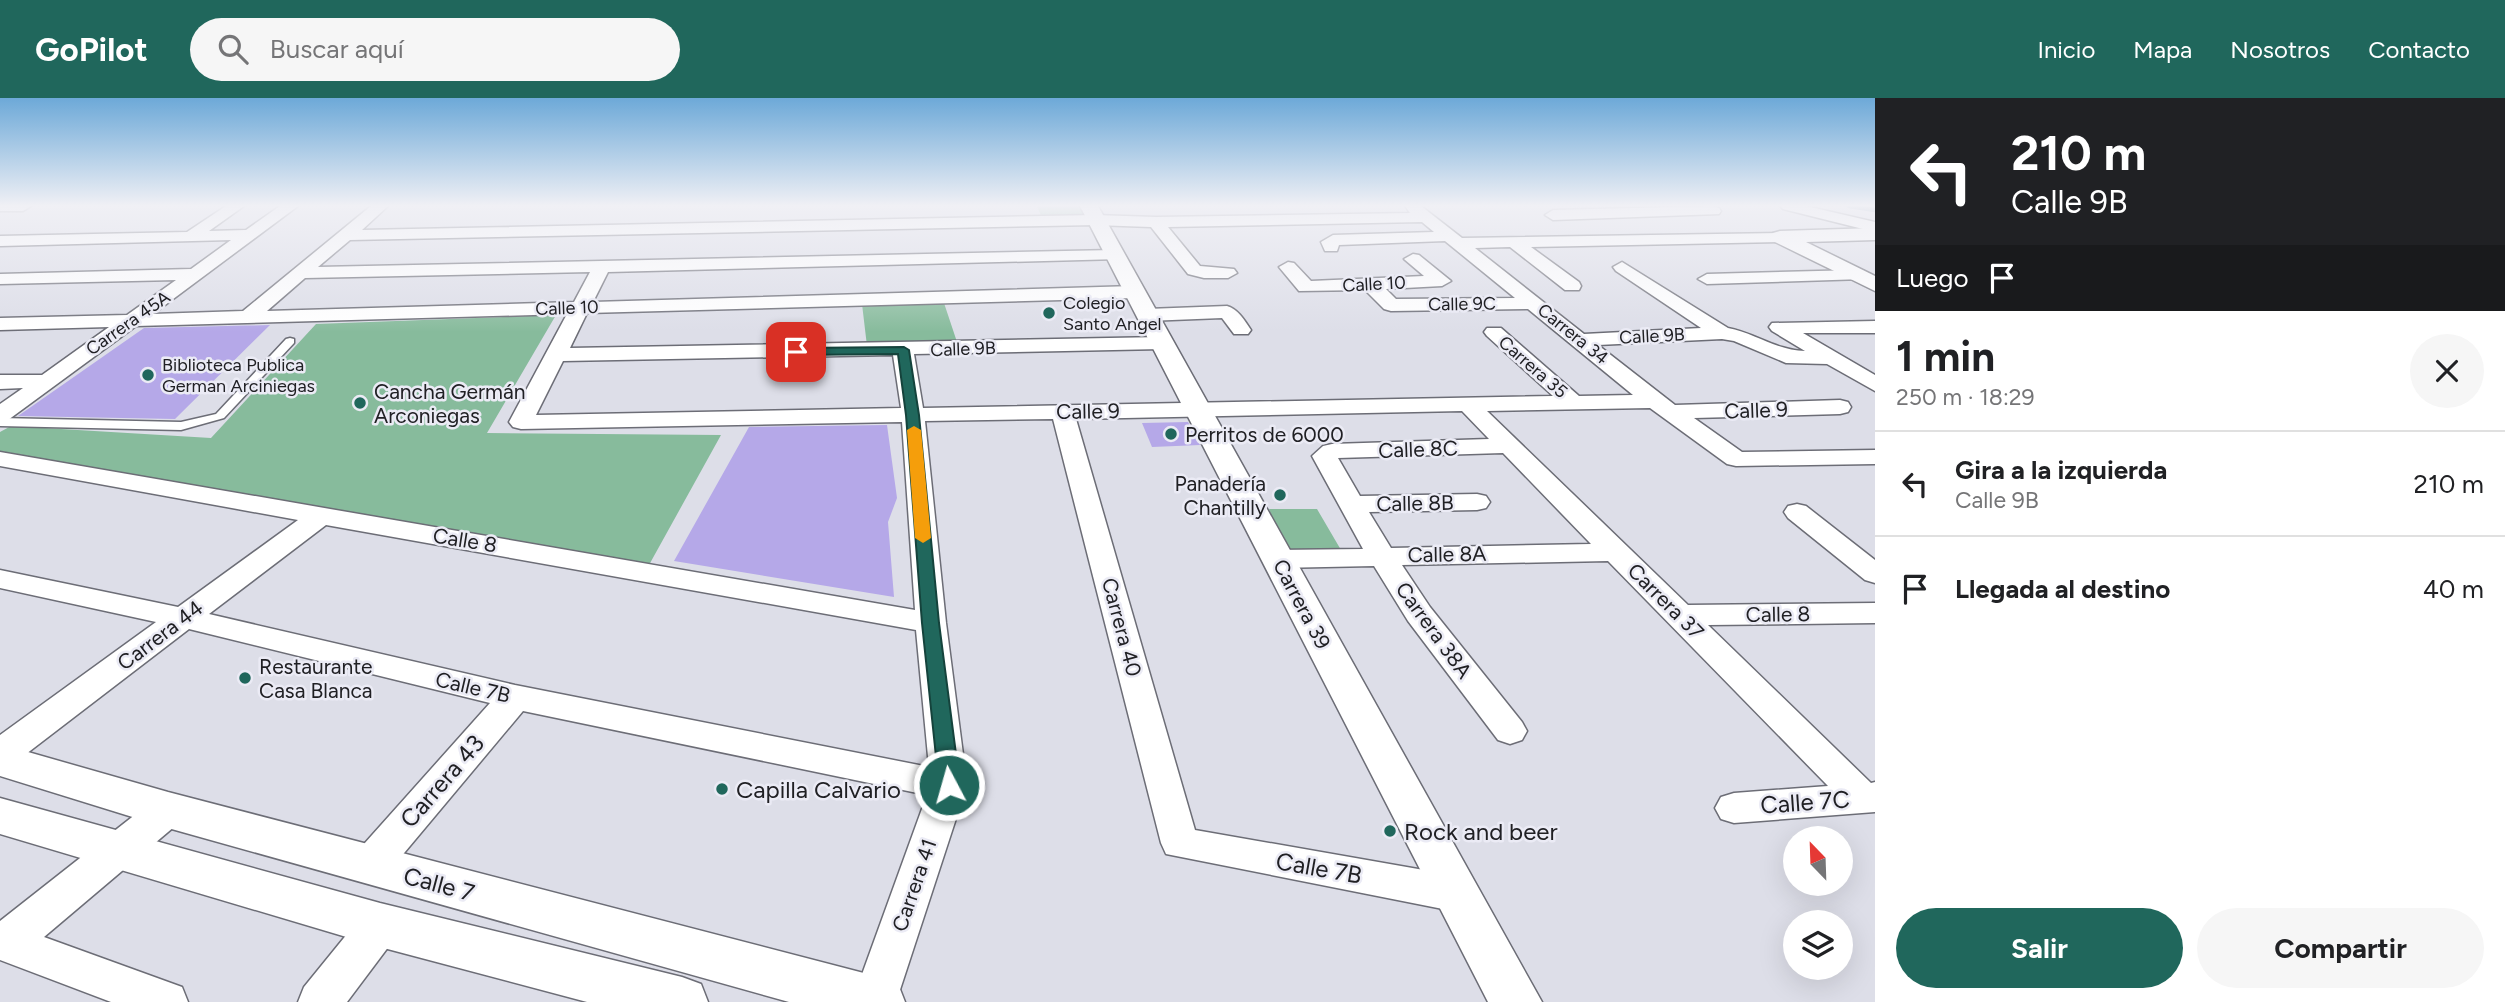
<!DOCTYPE html>
<html lang="es">
<meta charset="utf-8">
<style>
body{margin:0;font-family:Figtree,sans-serif;background:#f6f6f6;color:#202124;height:100vh;display:flex;flex-direction:column;font-size:26px;white-space:nowrap}
*{box-sizing:border-box;margin:0}
p{font-size:23px;color:#757577}
.icon{flex:none;width:38px;height:38px;fill:none;stroke:currentColor;stroke-width:2;stroke-linecap:round;stroke-linejoin:round}
.map{position:relative;flex:1;overflow:hidden}
.panel{display:flex;flex-direction:column;background:#fff;width:630px}
.panel>*{flex:none}
.banner{background:#202124;color:#fff;overflow:hidden}
.needle{width:46px;rotate:337deg}
.fabs{position:absolute;left:1783px;top:728px;display:grid;gap:14px}
.fabs a{display:grid;place-items:center;width:70px;height:70px;border-radius:50%;background:#fff;box-shadow:0 7px 28px #0002;font-size:35px}
.pin{position:absolute;display:grid;place-items:center;width:60px;height:60px;color:#fff;margin:-30px;border-radius:14px;box-shadow:0 4px 10px #0006}
.me{position:absolute;width:77px;margin:-38px;rotate:354deg;stroke-linejoin:round;filter:drop-shadow(0 0 5px #0008)}
.turn{display:flex;align-items:center;gap:24px;height:147px;padding:0 21px;font-size:32px}
.turn .icon{width:91px;height:91px;stroke-width:2.5}
.turn b{display:block;font-size:49px;line-height:60px}
.then{display:flex;align-items:center;height:66px;padding:0 21px;background:#0003;gap:14px;font-size:26px}
.round{display:grid;place-items:center;flex:none;width:74px;height:74px;border-radius:37px;background:#f6f6f6}
.head{display:flex;align-items:center;justify-content:space-between;height:119px;padding:0 21px}
h1{font-size:42px;font-weight:700;line-height:52px}
.button{display:flex;gap:14px;margin-top:auto;padding:14px 21px}
.button a{flex:1;height:80px;border-radius:42px;background:#20675c;color:#fff;font-size:28px;font-weight:700;line-height:80px;text-align:center}
.button a+a{background:#f6f6f6;color:#202124}
ul{padding:0;list-style:none}
li{display:flex;align-items:center;gap:21px;height:105px;padding:0 21px;border-top:2px solid #e0e0e0}
li div{flex:1}
li b{display:block;font-size:26px}
li em{font-style:normal}
header{display:flex;align-items:center;gap:42px;box-sizing:border-box;height:98px;padding:0 35px;background:#20675c;color:#fff}
header strong{font-size:33px}
nav{display:flex;gap:38px;margin-inline-start:auto;font-size:24px}
.search{width:490px;height:63px;background:#f6f6f6;display:flex;align-items:center;gap:18px;box-sizing:border-box;padding:0 24px;border-radius:38px;color:#757577;font-size:26px}
main{display:flex;flex:1;min-height:0}
.map>svg:first-child{display:block}
</style>
<header>
<strong>GoPilot</strong>
<div class="search"><svg class="icon" aria-label="search" viewBox="0 0 24 24"><circle cx="10" cy="10" r="6"/><path d="M15 15l6 6"/></svg>Buscar aquí</div>
<nav><a>Inicio</a><a>Mapa</a><a>Nosotros</a><a>Contacto</a></nav>
</header>
<main>
<div class="map">
<svg width="1875" height="904" viewBox="0 0 1875 904">
<rect width="100%" height="100%" fill="#dddee8"/>
<path fill="#87bb9c" d="M1037,108h43l6,10h-45z
M944,205l13,39 -90,4 -5,-42z
M556,217l-69,118 234,2 -72,130 -649,-114v-19l11,-6 200,12 105,-114z
M1269,411h48l24,41 -56,3z"/>
<g fill="none" stroke-linecap="round" stroke-linejoin="round">
<path stroke="#467492" stroke-width="4.5" d="M1849,108l26,4"/>
</g>
<path fill="#b5a8e8" d="M270,227l-95,94 -157,-3 126,-88z
M1188,324l12,23 -48,2 -10,-24z
M887,327l10,73 -9,24 6,75 -220,-36 75,-134z"/>
<g fill="none" stroke-linecap="round" stroke-linejoin="round">
<g stroke="#6c6d76" stroke-width="3">
<path id="service" d="M290,240l4,1v4l-70,75 -43,12 -181,-4v-8l181,4 35,-8 70,-75z"/>
</g>
<g stroke="#6c6d76" stroke-width="3">
<path id="minor" d="M0,108h31l-8,5h-23z
M226,108h18l-35,25 37,-1 34,-24h18l-145,108 90,-3 128,-105h17l-26,24 733,-15 61,2 254,-4 -5,-7h16l41,32 324,-5 2,4 -2,4 -6,1 -249,5 48,35 2,4 -2,4h-14l-55,-43 -35,1 109,86 117,-6 -85,-57 -3,-4 9,-5 106,66c27,5 50,23 77,23l-33,-20 -3,-4 3,-4 103,-2v12h-72l72,42v16l-48,-27 -41,-1 -52,-22 -12,-2 -124,6 77,60 165,-5 8,2 3,5 -3,5 -8,2 -146,4 48,34 133,-2v14l-139,2 -9,-2 -77,-56 -163,3 201,194 187,-2v20l-167,2 163,158 4,-1v30l-141,11 -13,-4 -6,-11 6,-11 13,-4 94,-7 -220,-225 -206,4 28,42 92,115 5,9 -5,9 -12,4 -12,-4 -90,-119 -34,-55 -97,2 -10,-3 -4,-6 4,-6 10,-3 86,-1 -51,-93 11,-10 9,-2 157,-5 -27,-28 -386,8 119,411 263,46 14,6 6,12 -6,12 -14,6 -292,-58 -5,-11 -108,-424 -128,2 21,202 21,162 -71,217h-44l75,-207 -404,-84 -139,166 -14,5 -14,-5 -6,-12 6,-12 134,-150 -301,-74 -176,135 -13,3v-32l156,-113 -156,-34v-18l178,37 120,-87 -298,-54v-14l915,158 -13,-188 -381,7 -8,-2 -4,-5 58,-108 -431,12 -128,94 -8,2v-18l23,-16 -23,1v-14h42l67,-48 -109,3v-12l127,-3 49,-35 -176,4v-10l191,-5 40,-29 -231,6v-10l187,-4zM1422,124l12,10 -101,3 -12,7 4,9h12l2,-6 106,-4 70,57 -119,1 -10,-10 56,-3 9,-5 -32,-26 -6,-1 -9,5 20,17 -113,5 -17,-18 -6,-1 -9,5 20,24 66,-1 19,19 7,2 137,-2 105,86 -54,1 -78,-68h-14l-3,4 3,4 66,60 -630,12 -9,-54 248,-5 7,-2 3,-4 -3,-4 -7,-2 -592,11 17,-35 547,-15 9,-6 -9,-6 -541,16 15,-30 512,-13 3,-4 -3,-4 -6,-1 -796,17 32,-27 745,-15 56,2 37,47 16,4h24l9,-5 -3,-4 -34,-3 -32,-39zM590,174l-16,30 -307,9 38,-33zM893,257l8,53 -365,7 27,-54zM1503,355l88,91 -200,4 -22,-36 108,-2 9,-2 4,-6 -4,-6 -9,-2 -117,2 -22,-38zM326,427l590,105 13,137 -414,-82 -306,-71z
M1713,108l6,2 2,3 -2,3 -166,6 -8,-5 8,-5z
M1780,108h26l69,16v10l-92,-23z
M1858,172l6,1 3,4 -3,4 -157,5 -9,-5 9,-5z
M1227,208c11,3 18,15 24,24l-3,4h-14l-12,-16 -75,3 -10,-6 10,-6z
M1797,406l9,2 69,54v23l-10,-3 -77,-62 -4,-6 4,-6z
M168,697l13,4 6,11 -6,11 -137,116 138,50 6,15h-77l-111,-42v-39l155,-122z
M380,808l15,6 6,13 -6,13 -48,64h-49l6,-15 61,-75z"/>
</g>
<g stroke="#6c6d76" stroke-width="3">
<path id="tertiary" d="M1080,108h18l444,796h-54z
M1875,130v12l-69,2 69,34v15l-102,-50 -3,-4 3,-4 7,-2z
M0,646l168,48 711,185 19,7 7,18h-116l-621,-174 -168,-52z
M0,700l380,105 302,74 19,7 7,18h-121l-207,-55 -380,-113z"/>
</g>
<use href="#service" fill="#fff" fill-rule="evenodd"/>
<use href="#minor" fill="#fff" fill-rule="evenodd"/>
<use href="#tertiary" fill="#fff" fill-rule="evenodd"/>
</g>
<linearGradient id="sky" x2="0" y2="1"><stop stop-color="#6da9d8"/><stop offset="0.46" stop-color="#f0f0f5"/><stop offset="1" stop-color="#f0f0f5" stop-opacity="0"/></linearGradient>
<rect width="1875" height="234" fill="url(#sky)"/>
<path fill="#20675c" stroke="#15433c" stroke-width="2" d="M904,249l5,3 10,65 20,208 21,162 -3,5 -8,3 -7,-3 -3,-5 -17,-162 -16,-208 -8,-61 -102,1 -6,-3 6,-4z"/>
<path fill="#f59e0b" d="M914,328l7,4 10,108 -8,5 -8,-5 -8,-108z"/>
<g fill="#20675c" stroke="#ebebf5" stroke-width="2.5">
<circle cx="1049" cy="215" r="7"/>
<circle cx="148" cy="277" r="7"/>
<circle cx="360" cy="305" r="7"/>
<circle cx="1171" cy="336" r="7"/>
<circle cx="1280" cy="397" r="7"/>
<circle cx="245" cy="580" r="7"/>
<circle cx="722" cy="691" r="7"/>
<circle cx="1390" cy="733" r="7"/>
</g>
<g text-anchor="middle" dominant-baseline="central" stroke-width="5" stroke-linejoin="round" paint-order="stroke">
<g font-size="18" fill="#202024" stroke="#ebebf5">
<text transform="translate(1374 186) rotate(-3)">Calle 10</text>
<text transform="translate(1462 206) rotate(-1)">Calle 9C</text>
<text transform="translate(567 210) rotate(-2)">Calle 10</text>
<text transform="translate(128 225) rotate(-35)">Carrera 45A</text>
<text transform="translate(1573 236) rotate(39)">Carrera 34</text>
<text transform="translate(1652 238) rotate(-3)">Calle 9B</text>
<text transform="translate(963 251) rotate(-2)">Calle 9B</text>
<text transform="translate(1533 269) rotate(41)">Carrera 35</text>
</g>
<g font-size="18" fill="#202024" stroke="#ebebf5" text-anchor="start">
<text x="1063" y="205">Colegio<tspan x="1063" dy="21">Santo Angel</tspan></text>
<text x="162" y="267">Biblioteca Publica<tspan x="162" dy="21">German Arciniegas</tspan></text>
</g>
<g font-size="21" fill="#202024" stroke="#ebebf5" text-anchor="start">
<text x="374" y="293">Cancha Germán<tspan x="374" dy="24">Arconiegas</tspan></text>
<text x="1185" y="336">Perritos de 6000</text>
<text x="1266" y="385" text-anchor="end">Panadería<tspan x="1266" dy="24">Chantilly</tspan></text>
<text x="259" y="568">Restaurante<tspan x="259" dy="24">Casa Blanca</tspan></text>
</g>
<g font-size="21" fill="#202024" stroke="#ebebf5">
<text transform="translate(1756 312) rotate(-2)">Calle 9</text>
<text transform="translate(1088 313) rotate(-1)">Calle 9</text>
<text transform="translate(1418 351) rotate(-2)">Calle 8C</text>
<text transform="translate(1415 405) rotate(-1)">Calle 8B</text>
<text transform="translate(465 442) rotate(9)">Calle 8</text>
<text transform="translate(1447 456) rotate(-1)">Calle 8A</text>
<text transform="translate(1666 503) rotate(45)">Carrera 37</text>
<text transform="translate(1302 506) rotate(62)">Carrera 39</text>
<text transform="translate(1778 516) rotate(-1)">Calle 8</text>
<text transform="translate(1122 529) rotate(75)">Carrera 40</text>
<text transform="translate(1434 532) rotate(54)">Carrera 38A</text>
<text transform="translate(160 537) rotate(-37)">Carrera 44</text>
<text transform="translate(473 589) rotate(13)">Calle 7B</text>
<text transform="translate(914 787) rotate(-71)">Carrera 41</text>
</g>
<g font-size="24" fill="#202024" stroke="#ebebf5">
<text transform="translate(442 683) rotate(-49)">Carrera 43</text>
<text transform="translate(1805 704) rotate(-4)">Calle 7C</text>
<text transform="translate(1319 770) rotate(10)">Calle 7B</text>
<text transform="translate(439 786) rotate(15)">Calle 7</text>
</g>
<g font-size="24" fill="#202024" stroke="#ebebf5" text-anchor="start">
<text x="736" y="691">Capilla Calvario</text>
<text x="1404" y="733">Rock and beer</text>
</g>
</g>
</svg>
<div class="fabs">
<a><svg class="needle" viewBox="-14 -14 28 28"><path d="M0-13l5 13h-10z" fill="#e53935"/><path d="M0 13l5-13h-10z" fill="#757577"/></svg></a>
<a><svg class="icon" aria-label="layers" viewBox="0 0 24 24"><path d="M12 4l9 5-9 5-9-5zM3 14l9 5 9-5"/></svg></a>
</div>
<div class="pin" style="left:796px;top:254px;background:#d93025"><svg class="icon" aria-label="arrive" viewBox="0 0 24 24"><path d="M6 21V4h12l-3 4 3 4H6"/></svg></div>
<svg class="me" style="left:949px;top:687px" viewBox="-20 -20 40 40"><circle r="17" fill="#20675c" stroke="#fff" stroke-width="3"/><path d="M0-11L8 9 0 5-8 9z" fill="#fff"/></svg>
</div>
<section class="panel">
<div class="banner">
<div class="turn"><svg class="icon" aria-label="left" viewBox="0 0 24 24"><path d="M17 20v-9H6M10 6l-5 5 5 5"/></svg><div><b>210 m</b>Calle 9B</div></div>
<div class="then">Luego<svg class="icon" aria-label="arrive" viewBox="0 0 24 24"><path d="M6 21V4h12l-3 4 3 4H6"/></svg></div>
</div>
<div class="head"><div><h1>1 min</h1><p>250 m · 18:29</p></div><a class="round"><svg class="icon" aria-label="close" viewBox="0 0 24 24"><path d="M6 6l12 12M18 6L6 18"/></svg></a></div>
<ul>
<li><svg class="icon" aria-label="left" viewBox="0 0 24 24"><path d="M17 20v-9H6M10 6l-5 5 5 5"/></svg><div><b>Gira a la izquierda</b><p>Calle 9B</p></div><em>210 m</em></li>
<li><svg class="icon" aria-label="arrive" viewBox="0 0 24 24"><path d="M6 21V4h12l-3 4 3 4H6"/></svg><div><b>Llegada al destino</b></div><em>40 m</em></li>
</ul>
<div class="button"><a>Salir</a><a>Compartir</a></div>
</section>
</main>
